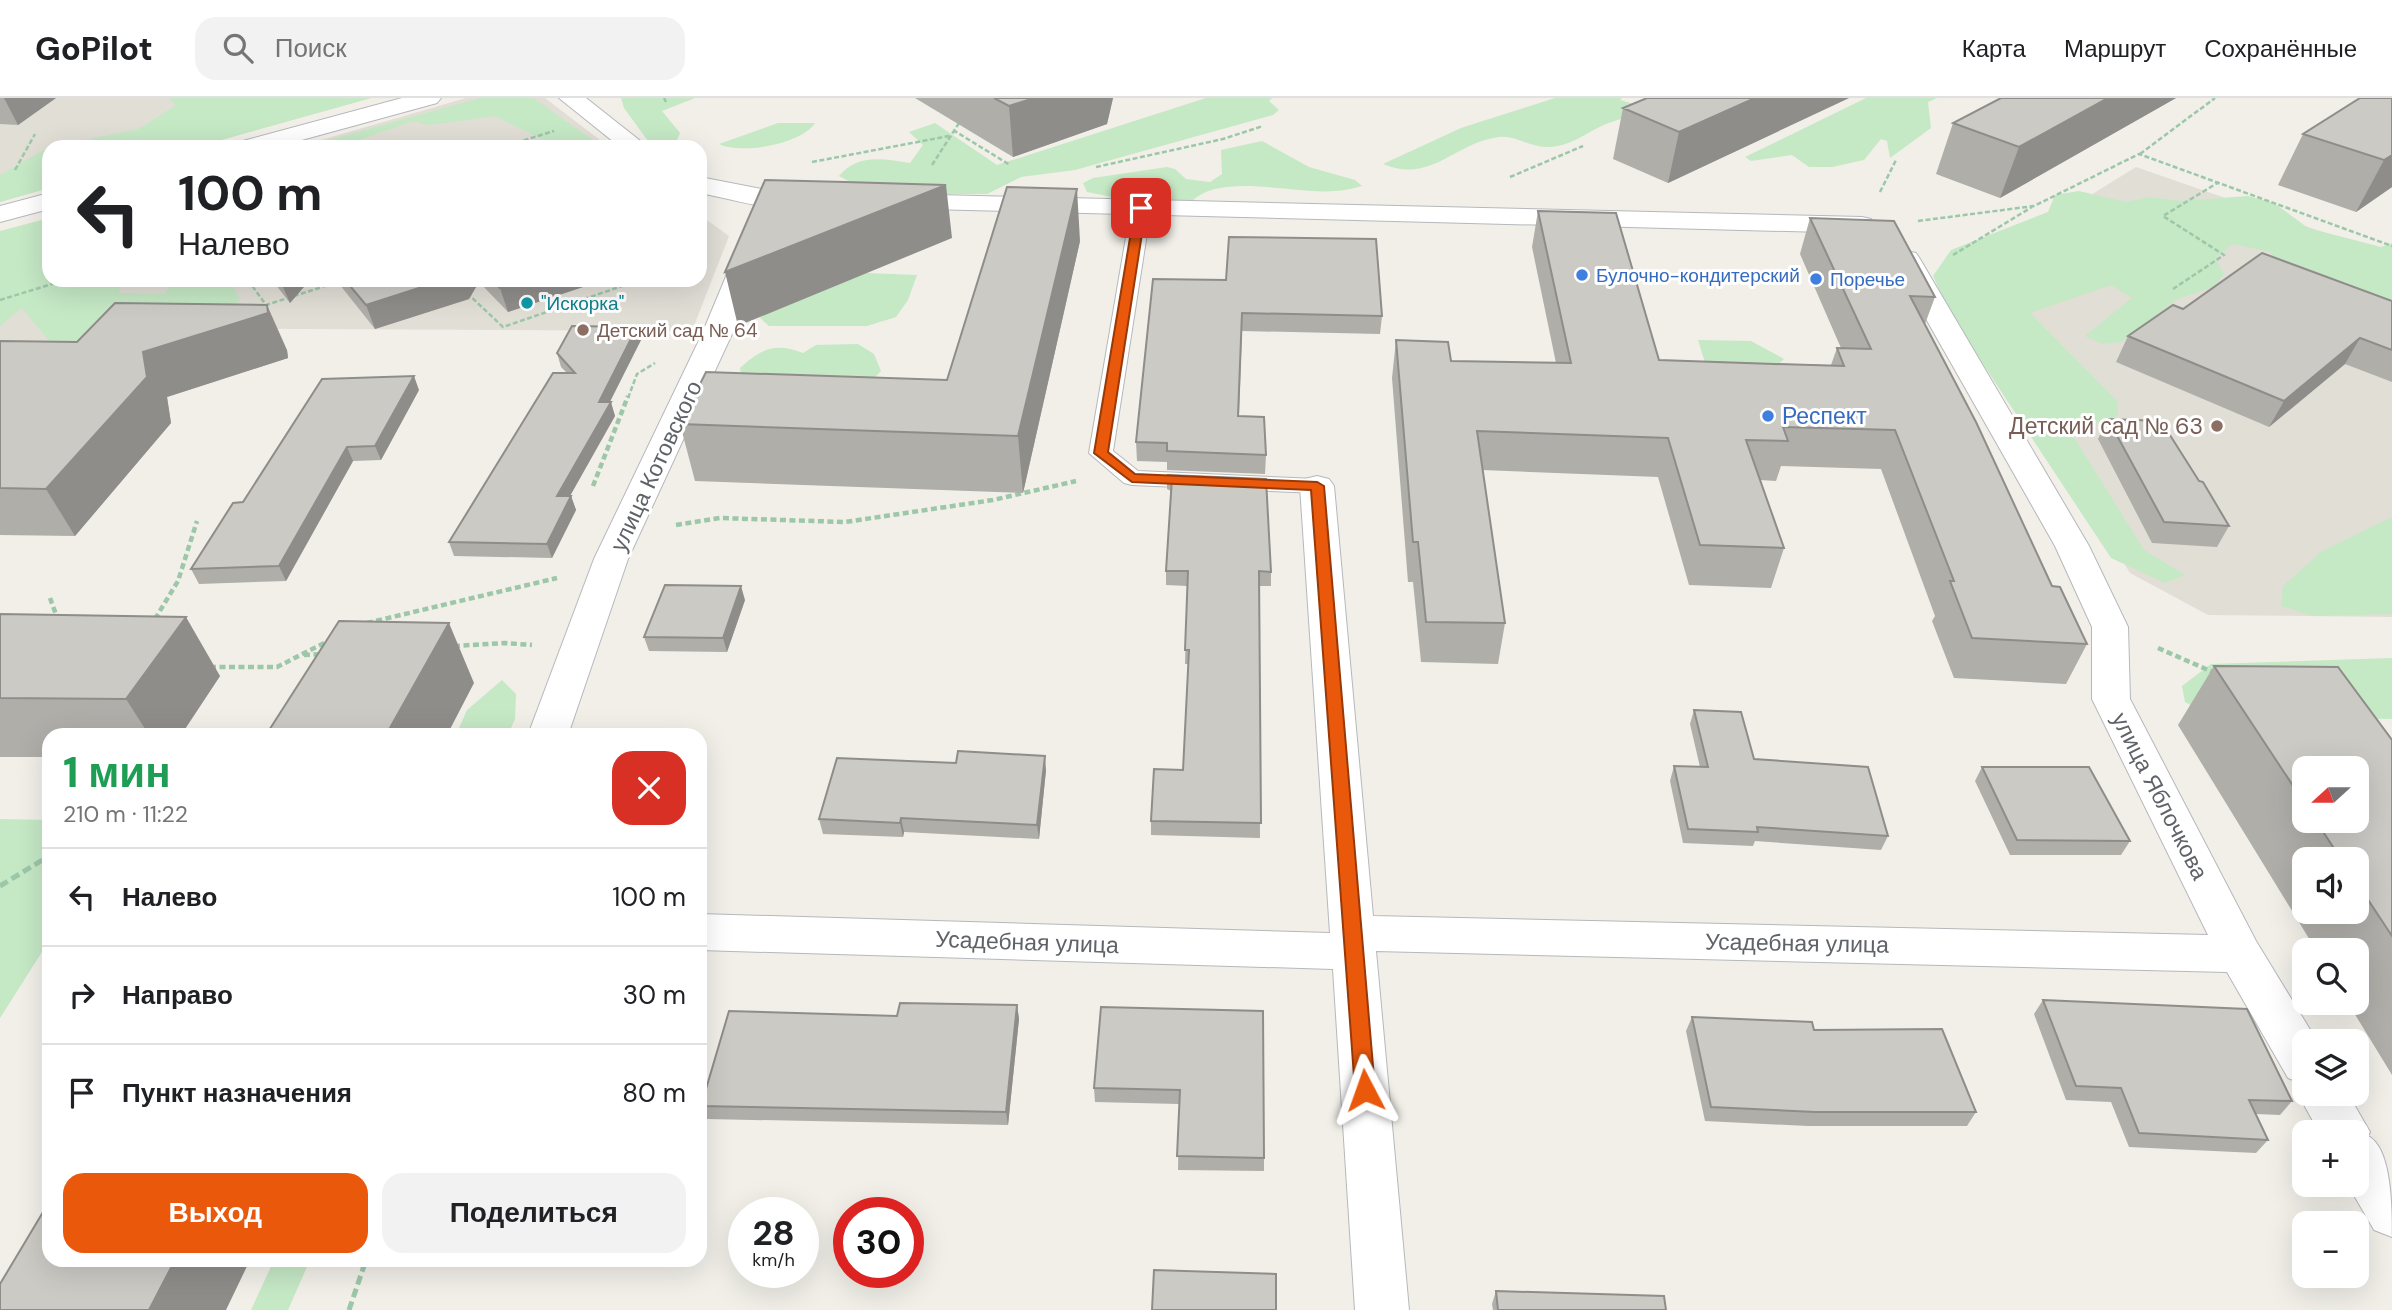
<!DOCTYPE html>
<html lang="ru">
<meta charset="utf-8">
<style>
body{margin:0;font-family:"DM Sans",sans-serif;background:#f2f2f2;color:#202124;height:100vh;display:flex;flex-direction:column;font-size:26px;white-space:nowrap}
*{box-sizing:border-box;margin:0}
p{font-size:23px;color:#757577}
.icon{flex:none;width:38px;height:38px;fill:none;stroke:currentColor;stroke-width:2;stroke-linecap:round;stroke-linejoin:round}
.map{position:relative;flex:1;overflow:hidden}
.sheet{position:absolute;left:42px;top:630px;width:665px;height:539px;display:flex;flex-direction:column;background:#fff;border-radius:21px;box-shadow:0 7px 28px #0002}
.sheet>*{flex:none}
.guide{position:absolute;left:42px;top:42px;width:665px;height:147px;border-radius:21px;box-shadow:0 7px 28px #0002;background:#fff;color:#202124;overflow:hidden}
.needle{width:46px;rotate:249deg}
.fabs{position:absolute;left:2292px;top:658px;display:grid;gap:14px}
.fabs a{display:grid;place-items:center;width:77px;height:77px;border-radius:14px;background:#fff;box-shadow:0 7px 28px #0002;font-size:35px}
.speed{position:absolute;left:728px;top:1099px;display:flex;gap:14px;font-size:35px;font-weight:700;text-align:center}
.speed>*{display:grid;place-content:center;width:91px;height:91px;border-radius:50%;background:#fff;box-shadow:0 7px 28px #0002;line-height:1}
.speed small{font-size:18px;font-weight:400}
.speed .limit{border:10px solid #d22;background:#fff;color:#111}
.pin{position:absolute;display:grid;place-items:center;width:60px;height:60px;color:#fff;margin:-30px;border-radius:14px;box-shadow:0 4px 10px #0006}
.me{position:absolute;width:77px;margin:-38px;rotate:356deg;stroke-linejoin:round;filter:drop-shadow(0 0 5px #0008)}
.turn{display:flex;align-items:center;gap:24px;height:147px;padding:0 21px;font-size:32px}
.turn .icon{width:91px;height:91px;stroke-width:2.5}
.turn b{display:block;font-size:49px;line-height:60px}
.round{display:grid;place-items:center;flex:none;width:74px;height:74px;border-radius:21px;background:#f2f2f2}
.overview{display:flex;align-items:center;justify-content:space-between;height:119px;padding:0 21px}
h1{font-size:42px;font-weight:800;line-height:52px;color:#1e9e55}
.primary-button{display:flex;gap:14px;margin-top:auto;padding:14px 21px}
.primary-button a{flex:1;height:80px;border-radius:21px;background:#ea580c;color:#fff;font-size:28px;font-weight:800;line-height:80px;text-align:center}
.primary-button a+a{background:#f2f2f2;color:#202124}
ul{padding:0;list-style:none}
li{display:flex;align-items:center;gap:21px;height:98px;padding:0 21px;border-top:2px solid #e0e0e0}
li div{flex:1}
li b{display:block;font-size:26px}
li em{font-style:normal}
header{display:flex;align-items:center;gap:42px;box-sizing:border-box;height:98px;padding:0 35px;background:#fff;border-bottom:2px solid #e0e0e0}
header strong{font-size:33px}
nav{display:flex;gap:38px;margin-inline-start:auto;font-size:24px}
.search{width:490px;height:63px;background:#f2f2f2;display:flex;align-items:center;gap:18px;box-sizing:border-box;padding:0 24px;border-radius:21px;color:#757577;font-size:26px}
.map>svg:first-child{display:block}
</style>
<header>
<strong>GoPilot</strong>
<div class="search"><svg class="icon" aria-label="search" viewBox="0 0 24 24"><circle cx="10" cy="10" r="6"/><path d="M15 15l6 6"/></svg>Поиск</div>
<nav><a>Карта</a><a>Маршрут</a><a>Сохранённые</a></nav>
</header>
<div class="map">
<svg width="2392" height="1212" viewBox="0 0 2392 1212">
<rect width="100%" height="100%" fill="#f1efe8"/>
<path fill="#e1ded6" d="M0,0h371l-175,49h-147v41l-49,14z
M466,0h79l64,49h-312z
M2136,69l256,89v361l-184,-2 -78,-42 -176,-293z
M700,117l29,21 -37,95 -571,-3 -121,116v-211l49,47h651z"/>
<path fill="#c5e8c5" d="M168,0h203l-175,49h-147l90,-18 37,-24z
M480,0h53l70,49h-45l-63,-31 -66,9 -16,-4 -57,20 4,6h-56z
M621,0h74l-33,13 18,22 -5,12 -27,-4 -24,-33z
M1206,0h66l-3,3 10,9 -6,5 -198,55 -54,7 -34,17h-98l-33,-9 -17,-9c19,-23 45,-17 71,-13l13,-18 -14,-13 26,-9 62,42z
M1555,0h67l-2,2 32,9c-15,6 -31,9 -46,15 -19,8 -37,24 -60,23 -15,0 -32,-12 -47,-10 -46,6 -67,47 -116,27l78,-36z
M1866,0h71l-9,4 3,26 -41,30 -3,-17 -6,-2 -17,21 -32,7h-23l-17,-12 -41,6 -6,-4z
M778,25h37c-13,21 -74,32 -96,21z
M1262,43l47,26 46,13 7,6c-9,2 -18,5 -27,5 -39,4 -113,-19 -143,10l-65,-1 -40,-8 -4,-9 10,-5 74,-11 8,2 11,10 24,3 12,-8 -1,-24z
M49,49v41l-49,14v-27z
M2079,93l47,11 23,-5 33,4 66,-5 26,7 34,25 73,19 11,-4v78l-119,-53 -2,-16 -38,-8 -18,14 9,16 -10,13 -37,12 -55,43 -20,2 -17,-8 47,-38 -21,-13 -81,28 87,88 1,15 -48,15 74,119 41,25 -20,8 -54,-25 -161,-244 -17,-38 18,-26 97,-38 7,-17z
M49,120v62h77l-5,3 -2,10 46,1 8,-14h57l10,20 -16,13 -159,47 -43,-52 -22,18v-95z
M866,175l51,2 -9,25 -12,17 -29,9h-98l-10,-9z
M1698,242l53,1 33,18 -15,13 -62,-3z
M858,246l16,10 7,17 -17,18 -122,-7 -2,-14c21,-19 35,-26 63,-15l13,-8z
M2392,419v97l-79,2 -32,-10 2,-20 39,-35z
M2392,560v61l-182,-3 -25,-14 -3,-16 29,-22z
M502,582l14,14 -1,25 -7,16h-52l11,-25z
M0,721l49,1v121l-49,77z
M274,1162h36l-22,50h-37z"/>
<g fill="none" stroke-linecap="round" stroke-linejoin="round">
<g stroke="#b5b8bc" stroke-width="2">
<path id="service" d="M1141,104l10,6 -38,243 25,20 179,8 9,2 3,5 -3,5 -9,2 -185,-8 -8,-2 -35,-30 42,-245z"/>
</g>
<g stroke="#b5b8bc" stroke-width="2">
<path id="minor" d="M402,0h39l-4,5 -161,44h-40l3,-5z
M559,0h27l62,49h-28z
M700,79l71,14 46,3 4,6 -4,6c-37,9 -80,-6 -117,-13z
M49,95v16l-49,13v-16z
M897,96l965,23 9,2 4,6 -4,6 -9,2 -974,-25 -4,-6 4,-6z
M751,144l10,2 4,6 -33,84 -104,225 -60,176h-40l66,-176 108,-225 35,-84 4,-6z
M1906,153l10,2 4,6 169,287 39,81 2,72 126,242 61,100h-12v53h43l22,38 -2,4c24,12 24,73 24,101l-18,-7 -26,-45h9v-53h-38l-21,-38 5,-10 -15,-6 -61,-106 -851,-21 33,359h-54l-22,-341 -633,-19v-36l630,19 -30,-447 5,-7 12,-3 12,3 5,7 39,430 835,19 -116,-236v-72l-37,-81 -163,-287 4,-6z"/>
</g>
<path stroke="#9cc7a9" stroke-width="2.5" stroke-dasharray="5 2.5" stroke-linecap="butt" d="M664,0l2,4
M953,32l57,35
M502,49l52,-16
M2140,56l75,-56
M812,64l137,-26
M932,67l29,-45
M1096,69l127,-28 40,-13
M15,72l20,-36
M1510,79l73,-31
M1880,94l16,-32
M1918,123l116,-15 105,-52 253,92
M1953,157l79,-48
M248,182l18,25 78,-25
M2173,191l51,-34 -61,-39 56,-34
M467,195l36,34 122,-42 -6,-5
M0,202l65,-20
M628,300l9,-24 18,-11"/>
<path stroke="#9cc7a9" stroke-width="4.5" stroke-dasharray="6 3.5" stroke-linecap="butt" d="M593,388l35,-90
M676,427l44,-7 125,4 148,-22 83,-19
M50,500l8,22
M155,521l23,-38 19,-60
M367,525l190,-45
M454,548l51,-3 27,2
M2158,550l57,25
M304,557l19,-1
M210,569h67l51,-26"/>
<path stroke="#9cc7a9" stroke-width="5" stroke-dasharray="9 4.5" stroke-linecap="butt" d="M0,788l49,-30
M349,1212l17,-50"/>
<use href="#service" fill="#fff" fill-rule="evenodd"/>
<use href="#minor" fill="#fff" fill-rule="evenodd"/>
</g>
<path fill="#afaea9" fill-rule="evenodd" d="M0,0h56l-38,27 -18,-1z
M915,0h198l-6,26 -94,33z
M1647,0h202l-181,85 -55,-24 10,-51z
M2001,0h175l-176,100 -64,-24 17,-51z
M2392,0v89l-36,25 -78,-27 25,-51z
M1538,113l121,149 172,5 6,-17h4l-41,-94 10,-36 125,79 -10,27 127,262 35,58 -21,40 -112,-6 -22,-57 3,-5 -54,-147 -100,-3 -5,15 -16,-1 24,68 -13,40 -82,-3 -31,-108 -176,-7 23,153 -7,41 -77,-2 -8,-80h-5l-16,-204 4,-38 55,21 105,2 -24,-116z
M1080,143l-57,252 -328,-12 -15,-57 267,-44z
M272,182h38l-20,23z
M336,182h268l-96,32 -29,-30 -10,17 -94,30z
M1226,182l156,36 -2,18 -138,-3 -3,85 27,39 -1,19 -98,-4v-8l-30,-1 -1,-19z
M2392,203v81l-47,-18 -76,63 -153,-65 12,-26 55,-27z
M641,242l-31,62 5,14 -45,80h1l5,14 -24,48 -98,-2 -5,-14 118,-169 -6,-6 -4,-14z
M0,243l287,9 1,8 -121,39 4,26 -96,113 -75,-1z
M419,292l-38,70 -28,1 -67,120 -87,3 -8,-15 52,-67z
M2108,321l121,107 -12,21 -65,-4 -54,-104z
M1167,377l99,4 5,93v14h-12l1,252 -109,-3v-14l32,-51 5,-106h-3l2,-78 -21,-1v-14l5,-80 -4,-2z
M745,502l-18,52 -78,-1 -5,-14z
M0,516l220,62 -39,59h-132v22h-49z
M2214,568l178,74v335l-44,-72h9v-53h-41l-138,-225zM2305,670l52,53h-52zM2305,761h52v53h-52z
M1694,612l60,49 134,77 -7,14 -126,-9 -2,5 -70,-3 -13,-62 4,-15 26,1 -10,-43z
M1982,669l148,74 -9,14h-111l-35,-74z
M1046,672l-7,69 -135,-7 -1,5 -80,-3 -4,-15z
M2043,902l249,101 -12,14 -24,-1 12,26 -12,13 -127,-6 -18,-45 -45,-2 -32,-86z
M1017,907l2,14 -11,106 -301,-6 -6,-13 196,-90z
M1101,909l163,151v13l-86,-1 1,-66 -84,-2 -1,-14z
M1692,919l122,13 162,82 -9,14h-159l-103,-5 -19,-90z
M1496,1193l170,19h-173l-1,-6z"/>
<path fill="#8f8d8a" d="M4,0h52l-38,27z
M1034,0h79l-6,26 -94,33 -4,-51z
M1755,0h94l-181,85 11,-51z
M2108,0h68l-176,100 19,-51z
M2392,57v32l-36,25 28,-52z
M946,87l6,53 -214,88 -13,-54z
M1077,91l3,52 -57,252 -5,-57z
M280,182h30l-20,23z
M444,182h34l1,2 -10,17 -94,30 -9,-24z
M526,182h78l-96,32 -8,-24z
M267,207l20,45 1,8 -121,39 4,26 -96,113 -29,-47 97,-137z
M637,229l4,13 -38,75 -4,-13z
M2360,240l-15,26 -76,63 15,-26z
M414,278l5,14 -38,70 -6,-14z
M611,304l4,14 -53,94 -5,-14z
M347,349l6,14 -67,120 -7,-15z
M571,398l5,14 -24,48 -5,-14z
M741,488l4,14 -18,52 -4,-14z
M186,519l34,59 -39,59h-32l-23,-36z
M449,525l25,60 -27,52h-61z
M1045,658l1,14 -7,69 -2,-14z
M901,720l3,14 -1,5 -3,-14z
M1017,907l2,14 -11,106 -2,-13z
M175,1162h75l-24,50h-77z"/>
<path fill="#cccac5" stroke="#8f8d8a" stroke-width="2" d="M994,0h40l-25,8z
M1647,0h108l-76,34 -56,-24z
M2001,0h107l-89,49 -66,-24z
M2360,0h32v57l-8,5 -81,-26z
M579,43l9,6h-29z
M765,82l80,2 101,3 -221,87z
M1007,89l70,2 -59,247 -338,-12 26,-52 241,8z
M1538,113l78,2 43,147 115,4 70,2 -7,-18 34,1 -61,-131 84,3 41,76 -25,-1 66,126 76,164 8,1 27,57 -115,-6 -22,-57h4l-59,-151 -112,-3 5,14 -42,-1 38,108 -84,-3 -32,-107 -191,-7 28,192 -79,-1 -8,-80h-5l-17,-202 52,2 3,19 120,2z
M1229,139l147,2 6,77 -140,-3 -4,103 26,1 2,38 -99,-4v-8l-31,-1 17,-163 73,1z
M2262,155l130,48v49l-32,-12 -76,63 -156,-65 45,-31 10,4z
M345,182h99l-78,25z
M492,182h34l-26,8z
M115,205l152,2 1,8 -125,39 4,25 -101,112 -46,-1v-147l77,1z
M572,228l65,1 -38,75h12l-54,94h14l-24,48 -98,-2 104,-169h22l-18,-20z
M414,278l-39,70 -28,1 -68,119 -88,3 42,-66 10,-1 79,-123z
M2108,321l53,2 38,60 4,1 26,44 -65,-4z
M1167,377l99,4 5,93 -12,-1 2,252 -110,-2 3,-52 29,1 6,-120h-4l3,-79h-22l6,-93z
M665,487l76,1 -18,52 -79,-1z
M0,516l186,3 -60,82 -126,-1z
M339,523l110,2 -63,112h-120z
M2214,568l124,1 54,73v196l-35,-53v-24h-16l-25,-38h41v-53h-52v36z
M1694,612l47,2 13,47 114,8 20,69 -131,-9 1,5 -70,-3 -14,-63 34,1z
M958,653l87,5 -8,69 -136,-7 -1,5 -81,-4 18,-61 119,5z
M1982,669h107l41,74 -113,-1z
M2043,902l204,9 45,92 -43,-1 19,40 -129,-7 -18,-45 -45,-2z
M900,905l117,2 -11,107 -305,-6 28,-95 168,5z
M1101,909l162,4 1,147 -87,-2 3,-66 -86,-2z
M1692,919l120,5 2,8 128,-1 34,83h-161l-104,-5z
M49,1104v58h126l-26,50h-149v-26z
M1154,1172l122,4v36h-124z
M1496,1193l168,5 2,14h-168z"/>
<path fill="#ea580c" stroke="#983908" stroke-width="2" d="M1141,107l5,3 -38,244 27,22 182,8 7,4 51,604 -3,6 -7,2 -7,-2 -3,-6 -44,-600 -179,-8 -38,-29 41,-245z"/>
<g fill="#3f7fe0" stroke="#fff" stroke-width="2.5">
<circle cx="1582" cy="177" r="7"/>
<circle cx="1816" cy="181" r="7"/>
<circle cx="1768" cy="318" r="7"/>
</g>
<circle fill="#0f9aa8" stroke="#fff" stroke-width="2.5" cx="527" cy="205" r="7"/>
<g fill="#8d6e63" stroke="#fff" stroke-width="2.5">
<circle cx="583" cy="232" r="7"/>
<circle cx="2217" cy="328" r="7"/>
</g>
<g text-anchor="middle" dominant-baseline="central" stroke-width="6" stroke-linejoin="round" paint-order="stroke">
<g font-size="19" fill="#366cbe" stroke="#fff" text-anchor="start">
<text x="1596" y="177">Булочно-кондитерский</text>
<text x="1830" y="181">Поречье</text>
</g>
<g font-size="19" fill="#0d838f" stroke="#fff" text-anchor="start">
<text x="541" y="205">"Искорка"</text>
</g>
<g font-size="19" fill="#785e54" stroke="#fff" text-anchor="start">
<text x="597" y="232">Детский сад № 64</text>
</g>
<g font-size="23" fill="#366cbe" stroke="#fff" text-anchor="start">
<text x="1782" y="318">Респект</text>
</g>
<g font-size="23" fill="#785e54" stroke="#fff" text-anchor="end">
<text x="2203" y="328">Детский сад № 63</text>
</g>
<g font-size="23" fill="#5f6368" stroke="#fff">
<text transform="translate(656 368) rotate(-65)">улица Котовского</text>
<text transform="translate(2160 698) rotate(63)">улица Яблочкова</text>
<text transform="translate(1027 844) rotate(2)">Усадебная улица</text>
<text transform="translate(1797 845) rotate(1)">Усадебная улица</text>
</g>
</g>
</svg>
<div class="fabs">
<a><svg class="needle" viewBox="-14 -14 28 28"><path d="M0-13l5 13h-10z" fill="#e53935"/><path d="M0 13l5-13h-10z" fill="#757577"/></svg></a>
<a><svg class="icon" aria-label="sound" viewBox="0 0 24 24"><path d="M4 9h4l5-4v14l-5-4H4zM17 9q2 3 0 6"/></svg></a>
<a><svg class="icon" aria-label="search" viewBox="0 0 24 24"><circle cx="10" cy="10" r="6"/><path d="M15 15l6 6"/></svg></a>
<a><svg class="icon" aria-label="layers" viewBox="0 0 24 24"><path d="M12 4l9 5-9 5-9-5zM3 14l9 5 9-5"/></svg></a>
<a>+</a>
<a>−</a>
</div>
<div class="speed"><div>28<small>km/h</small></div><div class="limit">30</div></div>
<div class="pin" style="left:1141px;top:110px;background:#d93025"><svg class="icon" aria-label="arrive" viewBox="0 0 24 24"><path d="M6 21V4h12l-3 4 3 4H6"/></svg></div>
<svg class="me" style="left:1365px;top:992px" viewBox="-20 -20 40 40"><path d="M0-17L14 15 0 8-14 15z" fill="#ea580c" stroke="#fff" stroke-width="4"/></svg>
<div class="guide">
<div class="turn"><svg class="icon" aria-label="left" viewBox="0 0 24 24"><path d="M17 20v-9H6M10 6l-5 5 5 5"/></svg><div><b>100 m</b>Налево</div></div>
</div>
<section class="sheet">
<div class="overview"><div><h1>1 мин</h1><p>210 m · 11:22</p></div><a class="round" style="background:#d93025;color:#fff"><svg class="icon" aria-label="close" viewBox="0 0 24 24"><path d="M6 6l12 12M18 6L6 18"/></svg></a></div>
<ul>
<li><svg class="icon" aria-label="left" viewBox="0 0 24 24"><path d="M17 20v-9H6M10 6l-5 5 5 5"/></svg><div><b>Налево</b></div><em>100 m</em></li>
<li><svg class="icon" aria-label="right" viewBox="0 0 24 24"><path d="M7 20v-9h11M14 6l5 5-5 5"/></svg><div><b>Направо</b></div><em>30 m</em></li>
<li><svg class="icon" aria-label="arrive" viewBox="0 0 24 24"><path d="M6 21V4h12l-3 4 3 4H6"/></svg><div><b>Пункт назначения</b></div><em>80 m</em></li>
</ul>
<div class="primary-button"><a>Выход</a><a>Поделиться</a></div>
</section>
</div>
